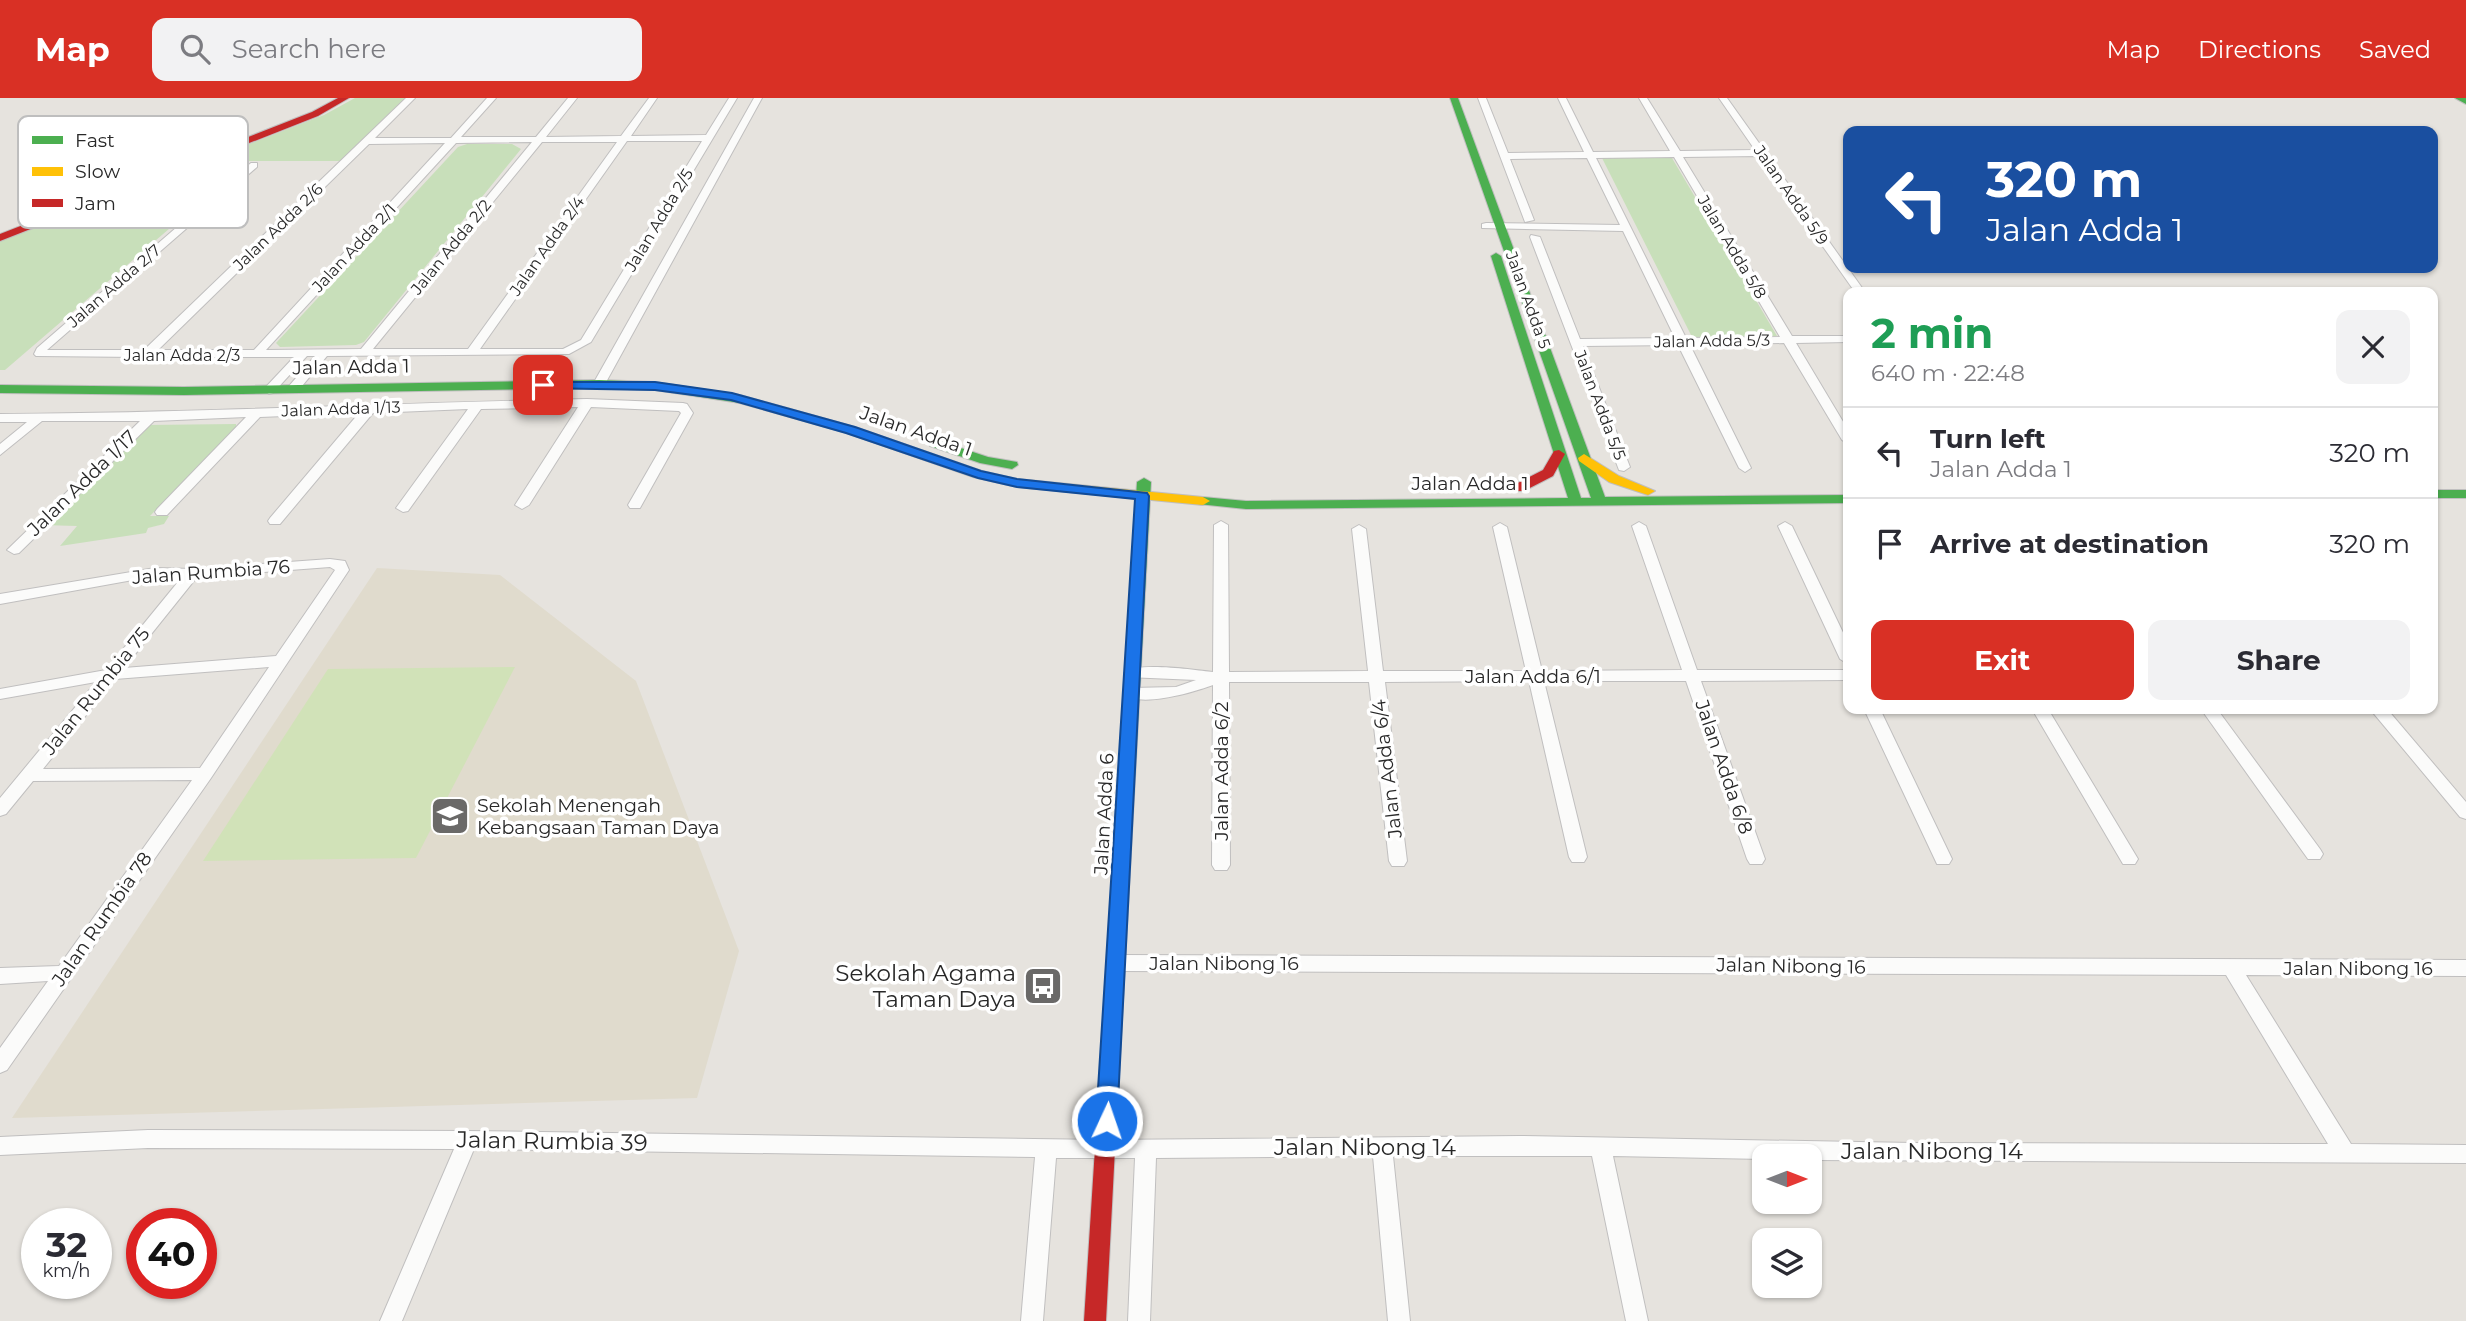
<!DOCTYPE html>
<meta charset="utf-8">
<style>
body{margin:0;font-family:Montserrat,sans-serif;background:#f2f2f3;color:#2b2b33;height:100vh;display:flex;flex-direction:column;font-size:26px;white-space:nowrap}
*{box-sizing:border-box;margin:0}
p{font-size:23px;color:#7c7c81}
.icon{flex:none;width:38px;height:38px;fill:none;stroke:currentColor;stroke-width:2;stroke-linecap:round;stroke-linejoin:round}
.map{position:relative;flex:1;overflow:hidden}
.details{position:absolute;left:1843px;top:189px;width:595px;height:427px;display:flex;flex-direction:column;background:#fff;border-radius:14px;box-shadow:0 2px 5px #0004}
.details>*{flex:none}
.banner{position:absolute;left:1843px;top:28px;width:595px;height:147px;border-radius:14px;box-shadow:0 2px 5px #0004;background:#1a4fa0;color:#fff;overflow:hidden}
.needle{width:46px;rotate:90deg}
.buttons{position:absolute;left:1752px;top:1046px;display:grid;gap:14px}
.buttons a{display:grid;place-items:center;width:70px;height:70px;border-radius:14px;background:#fff;box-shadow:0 2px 5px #0004;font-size:35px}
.speed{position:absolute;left:21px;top:1110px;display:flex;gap:14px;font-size:35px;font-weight:700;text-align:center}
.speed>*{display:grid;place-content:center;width:91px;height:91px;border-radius:50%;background:#fff;box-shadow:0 2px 5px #0004;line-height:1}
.speed small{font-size:18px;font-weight:400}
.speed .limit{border:10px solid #d22;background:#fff;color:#111}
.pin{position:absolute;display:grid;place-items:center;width:60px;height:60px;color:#fff;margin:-30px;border-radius:14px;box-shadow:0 4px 10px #0006}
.me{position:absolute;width:77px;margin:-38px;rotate:3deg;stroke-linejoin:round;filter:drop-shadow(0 0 5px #0008)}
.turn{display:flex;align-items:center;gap:24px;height:147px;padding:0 28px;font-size:32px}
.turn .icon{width:91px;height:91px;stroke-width:2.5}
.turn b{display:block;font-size:49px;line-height:60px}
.round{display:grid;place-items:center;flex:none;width:74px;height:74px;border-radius:14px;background:#f2f2f3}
.head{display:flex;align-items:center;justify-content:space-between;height:119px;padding:0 28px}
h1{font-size:42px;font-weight:700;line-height:52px;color:#1e9e55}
.action{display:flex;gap:14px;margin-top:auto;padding:14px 28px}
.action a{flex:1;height:80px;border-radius:14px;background:#d93025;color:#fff;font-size:28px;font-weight:700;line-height:80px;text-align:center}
.action a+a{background:#f2f2f3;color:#2b2b33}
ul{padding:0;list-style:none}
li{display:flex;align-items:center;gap:21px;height:91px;padding:0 28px;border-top:2px solid #e1e1e2}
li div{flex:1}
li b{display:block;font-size:26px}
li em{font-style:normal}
header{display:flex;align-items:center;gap:42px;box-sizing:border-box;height:98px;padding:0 35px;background:#d93025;color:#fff}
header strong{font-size:33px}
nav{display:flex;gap:38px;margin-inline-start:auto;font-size:24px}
.search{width:490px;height:63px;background:#f2f2f3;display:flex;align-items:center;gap:18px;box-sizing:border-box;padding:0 24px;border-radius:14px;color:#7c7c81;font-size:26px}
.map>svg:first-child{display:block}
</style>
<header>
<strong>Map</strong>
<div class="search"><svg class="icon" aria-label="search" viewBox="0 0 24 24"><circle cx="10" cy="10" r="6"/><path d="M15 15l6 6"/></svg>Search here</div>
<nav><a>Map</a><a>Directions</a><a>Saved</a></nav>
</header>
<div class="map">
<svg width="2466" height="1223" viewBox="0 0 2466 1223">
<rect width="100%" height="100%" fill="#e6e3de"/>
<path fill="#e0dbcd" d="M377,470l123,7 136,106 103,270 -42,147 -685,20z"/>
<path fill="#c8dfba" d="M355,0h50l-65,63h-92l-243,209h-5v-129l324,-126z
M467,46h45l9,5 -157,193 -8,3 -76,2 -4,-4 182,-196z
M1602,60h70l105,178 -85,1z
M236,326v3l-86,89h19l-5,8 -16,4 -2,5 -86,13 17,-20 -35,-1 104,-100z"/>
<path fill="#d1e2b8" d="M515,569l-99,191 -213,3 125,-192z"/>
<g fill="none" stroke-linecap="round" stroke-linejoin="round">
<g stroke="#c0bfbf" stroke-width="2">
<path id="street" d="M406,0h9l-40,40h76l36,-40h9l-35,39h75l32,-39h9l-31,39 75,-1 28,-38h8l-26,38 75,-1 23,-37h8l-146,244 -22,12 -242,2 -30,36h-8v-6l26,-30h-8l-34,37 -4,1 -6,-4 31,-33h-143l-6,3 -5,-3 -104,-1 -2,-2 3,-6 214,-185h6v4l-210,183h97zM627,43h75l-121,199 -18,9h-83zM532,44l-171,207 -95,1 190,-207zM542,44h75l-149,207h-95zM445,45l-191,207h-96l211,-206z
M754,0h8l-157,286 -2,3h-8l-2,-3z
M1478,0h8l22,55 76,-1 -26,-54h8l27,54 77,-1 -31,-53h8l33,53 75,-1 -36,-52h8l138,194h-10l-96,-136 -76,1 109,179h56v6l-52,1 52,87v14l-6,-4 -58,-97 -94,2 61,123 -6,4 -6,-4 -61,-123 -95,1 47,121 -6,4 -5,-1 -89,-233 1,-2 9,2 40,102 95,-1 -52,-107 -141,-3v-4l4,-1 134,2 -33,-67 -77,1 24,61 -9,2zM1674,59l106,180 -94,1 -90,-180z
M587,301l96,4 4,1 6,9 -53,95h-10l-2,-3 53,-92 -2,-2 -88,-4 -62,98 -7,4 -7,-4 63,-98 -97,2 -73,102 -5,1 -7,-4 72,-99 -95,4 -93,111h-10l-2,-3 2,-3 89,-105 -99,4 -93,98h-10l-2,-3 2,-3 89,-92 -92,4 -135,132 -5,1 -7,-4 133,-129h-98l-42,34v-11l27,-22h-27v-8c197,-1 390,-11 587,-15z
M1221,423l7,4 1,147 139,-1 -16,-142 7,-4 7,4 17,142h143l-33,-144 7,-4 7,4 35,144 140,-1 -50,-144 7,-4 7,4 51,144h151v10l-147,1 64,178 -3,5h-12l-3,-5 -61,-178h-142l43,176 -3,5h-12l-3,-5 -40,-176 -144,1 22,179 -3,5h-12l-3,-5 -20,-179h-140l1,183 -3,5h-12l-3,-5 1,-180c-19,7 -75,24 -90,8l8,-5 45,-1 20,-7 -69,-3 -3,-4c11,-12 72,-3 89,-1l1,-147z
M1785,424l7,4 56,117v21l-8,-5 -62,-133z
M330,461l15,2 4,9 -138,208 -204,292 -7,3v-25l48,-67 -48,3v-16l59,-2 133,-186 -159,1 -27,33 -6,2v-18l96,-116 -96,17v-10l106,-19 76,-93 -27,-1 -155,28v-10l155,-26 38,1zM330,469l5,3 -59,86 -152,12 73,-91zM269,569l-69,101 -157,1 72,-90z
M1864,611h16l72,150 -3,5h-12z
M2032,611h16l90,150 -3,5h-12z
M2201,611h16l103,140 3,5 -3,5h-12z
M2370,611h17l79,93v17l-6,-2z
M1117,857l1349,5v16l-220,-1 105,169 115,1v18l-656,-3v-3l-46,2 -151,-3 35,165h-22l-34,-165h-199l17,165h-22l-15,-165 -217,2 -6,163h-22l7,-163h-79l-13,163h-22l14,-164 -561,-8 -72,172h-22l74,-172 -306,-1 -148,7v-18l148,-7 320,1 637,9 414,-4 394,7 415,1 -102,-169 -1109,-4 -7,-3 -2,-5 2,-5z"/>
</g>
<g stroke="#c0bfbf" stroke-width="2">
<path id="fast" d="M1450,0h8l147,399 243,-2v8l-602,6 -48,-5 -2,-3 7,-4 43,4 322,-3 -77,-242 5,-3 5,3 80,242h10z
M2455,0h11v6z
M599,282l56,2 85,13 6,4 -6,4 -85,-13 -56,-2 -415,7 -184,-2v-8l184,2z
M934,341l54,18 29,5 1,3 -6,4 -32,-6 -50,-17 -2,-3z
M1144,380l7,4 -36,666 -3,7 -7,2 -7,-2 -3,-7 42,-666z
M2432,392h34v8h-34z"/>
</g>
<g stroke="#c0bfbf" stroke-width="2">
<path id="slow" d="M740,297l115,32 127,44 35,8 186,18 7,4 -7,4 -186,-18 -44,-10 -126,-44 -111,-31 -2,-3z
M1584,356l35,22 36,15 -7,4 -39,-13 -30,-21 -1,-3z"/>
</g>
<g stroke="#c0bfbf" stroke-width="2">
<path id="jam" d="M338,0h11l-31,18 -318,125v-7l312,-122z
M1559,352l6,4 -12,22 -29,15h-10v-6l29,-15 11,-19z
M1105,1041l7,2 3,7 -9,173h-22l11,-173 3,-7z"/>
</g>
<use href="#street" fill="#fbfbfa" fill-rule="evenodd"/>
<use href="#fast" fill="#4caf50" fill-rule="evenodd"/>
<use href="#slow" fill="#ffc107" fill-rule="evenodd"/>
<use href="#jam" fill="#c62828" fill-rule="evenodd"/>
</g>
<path fill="#1a73e8" stroke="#114b97" stroke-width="2" d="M543,284h112l77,11 123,34 126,44 36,8 130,14 2,3 -32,625 -3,7 -7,2 -8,-2 -3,-7 39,-622 -118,-12 -39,-9 -132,-45 -115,-33 -76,-10 -116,-2v-5z"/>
<defs>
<g id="school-square" transform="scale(2.0125)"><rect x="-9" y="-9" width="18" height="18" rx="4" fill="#6a6968" stroke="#fff"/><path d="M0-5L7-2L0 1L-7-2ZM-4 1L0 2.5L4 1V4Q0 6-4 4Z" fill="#fff"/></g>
<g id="bus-square" transform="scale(2.0125)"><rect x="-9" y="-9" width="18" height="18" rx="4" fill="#6a6968" stroke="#fff"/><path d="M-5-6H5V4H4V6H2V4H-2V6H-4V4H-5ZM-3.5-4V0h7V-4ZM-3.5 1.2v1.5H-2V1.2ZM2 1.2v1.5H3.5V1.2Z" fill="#fff"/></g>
</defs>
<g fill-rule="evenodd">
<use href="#school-square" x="450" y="718"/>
<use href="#bus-square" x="1043" y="888"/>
</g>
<g text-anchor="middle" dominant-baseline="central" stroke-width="7" stroke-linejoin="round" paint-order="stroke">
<g font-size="16" fill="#282828" stroke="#fff">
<text transform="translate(1791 97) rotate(55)">Jalan Adda 5/9</text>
<text transform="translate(659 122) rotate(-59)">Jalan Adda 2/5</text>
<text transform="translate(278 129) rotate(-44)">Jalan Adda 2/6</text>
<text transform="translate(547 148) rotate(-55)">Jalan Adda 2/4</text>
<text transform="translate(451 149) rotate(-51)">Jalan Adda 2/2</text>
<text transform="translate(1732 149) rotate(59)">Jalan Adda 5/8</text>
<text transform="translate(354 150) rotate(-47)">Jalan Adda 2/1</text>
<text transform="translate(114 188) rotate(-41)">Jalan Adda 2/7</text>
<text transform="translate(1528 202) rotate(70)">Jalan Adda 5</text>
<text transform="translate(1712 243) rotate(-1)">Jalan Adda 5/3</text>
<text x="182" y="257">Jalan Adda 2/3</text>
<text transform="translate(1600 307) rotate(69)">Jalan Adda 5/5</text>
<text transform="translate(341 311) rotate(-2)">Jalan Adda 1/13</text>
</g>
<g font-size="19" fill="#282828" stroke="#fff">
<text transform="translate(351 269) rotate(-1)">Jalan Adda 1</text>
<text transform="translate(916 333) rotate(19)">Jalan Adda 1</text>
<text transform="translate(82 385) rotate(-44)">Jalan Adda 1/17</text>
<text x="1470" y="385">Jalan Adda 1</text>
<text transform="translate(211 474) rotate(-4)">Jalan Rumbia 76</text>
<text x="1533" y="578">Jalan Adda 6/1</text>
<text transform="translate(96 593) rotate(-51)">Jalan Rumbia 75</text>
<text transform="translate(1724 669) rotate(71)">Jalan Adda 6/8</text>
<text transform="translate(1387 671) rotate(-97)">Jalan Adda 6/4</text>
<text transform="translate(1221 673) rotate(-90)">Jalan Adda 6/2</text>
<text transform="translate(1104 716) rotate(-87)">Jalan Adda 6</text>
<text transform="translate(102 821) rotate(-55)">Jalan Rumbia 78</text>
<text x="1224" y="865">Jalan Nibong 16</text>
<text transform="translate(1791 868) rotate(1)">Jalan Nibong 16</text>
<text x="2358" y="870">Jalan Nibong 16</text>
</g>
<g font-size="19" fill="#282828" stroke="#fff" text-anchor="start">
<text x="477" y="707">Sekolah Menengah<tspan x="477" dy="22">Kebangsaan Taman Daya</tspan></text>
</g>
<g font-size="23" fill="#282828" stroke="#fff" text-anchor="end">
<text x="1016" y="875">Sekolah Agama<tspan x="1016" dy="26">Taman Daya</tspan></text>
</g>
<g font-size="23" fill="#282828" stroke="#fff">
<text transform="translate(552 1043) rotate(1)">Jalan Rumbia 39</text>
<text x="1365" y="1049">Jalan Nibong 14</text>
<text x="1932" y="1053">Jalan Nibong 14</text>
</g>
</g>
<rect x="18" y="18" width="230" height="112" rx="10" fill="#fff" stroke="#bebebe" stroke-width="2"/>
<rect x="32" y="38" width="31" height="8" fill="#4caf50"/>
<rect x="32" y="69" width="31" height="9" fill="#ffc107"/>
<rect x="32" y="101" width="31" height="8" fill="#c62828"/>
<g font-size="19" fill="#282828">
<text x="75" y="49">Fast</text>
<text x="75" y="80">Slow</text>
<text x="75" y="112">Jam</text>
</g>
</svg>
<div class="buttons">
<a><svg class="needle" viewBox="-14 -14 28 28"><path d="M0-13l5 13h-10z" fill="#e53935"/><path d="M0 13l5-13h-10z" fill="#7c7c81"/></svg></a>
<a><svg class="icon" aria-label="layers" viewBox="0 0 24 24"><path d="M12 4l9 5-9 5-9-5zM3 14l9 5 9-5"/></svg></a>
</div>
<div class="speed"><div>32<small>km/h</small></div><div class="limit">40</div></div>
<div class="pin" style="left:543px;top:287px;background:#d93025"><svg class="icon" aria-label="arrive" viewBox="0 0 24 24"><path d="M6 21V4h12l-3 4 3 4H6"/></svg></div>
<svg class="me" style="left:1107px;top:1023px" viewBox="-20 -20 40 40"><circle r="17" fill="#1a73e8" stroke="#fff" stroke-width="3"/><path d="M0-11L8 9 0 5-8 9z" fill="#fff"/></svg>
<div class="banner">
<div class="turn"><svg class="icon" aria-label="left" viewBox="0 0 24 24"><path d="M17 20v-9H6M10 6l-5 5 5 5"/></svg><div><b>320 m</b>Jalan Adda 1</div></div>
</div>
<section class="details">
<div class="head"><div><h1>2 min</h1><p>640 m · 22:48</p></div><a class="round"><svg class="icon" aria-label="close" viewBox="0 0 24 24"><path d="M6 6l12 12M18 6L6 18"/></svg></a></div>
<ul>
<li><svg class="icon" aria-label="left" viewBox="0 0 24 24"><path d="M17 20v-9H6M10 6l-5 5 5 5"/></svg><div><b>Turn left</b><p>Jalan Adda 1</p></div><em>320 m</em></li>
<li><svg class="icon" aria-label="arrive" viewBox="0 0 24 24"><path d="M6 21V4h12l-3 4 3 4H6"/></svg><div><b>Arrive at destination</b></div><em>320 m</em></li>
</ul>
<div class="action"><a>Exit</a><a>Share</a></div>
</section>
</div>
